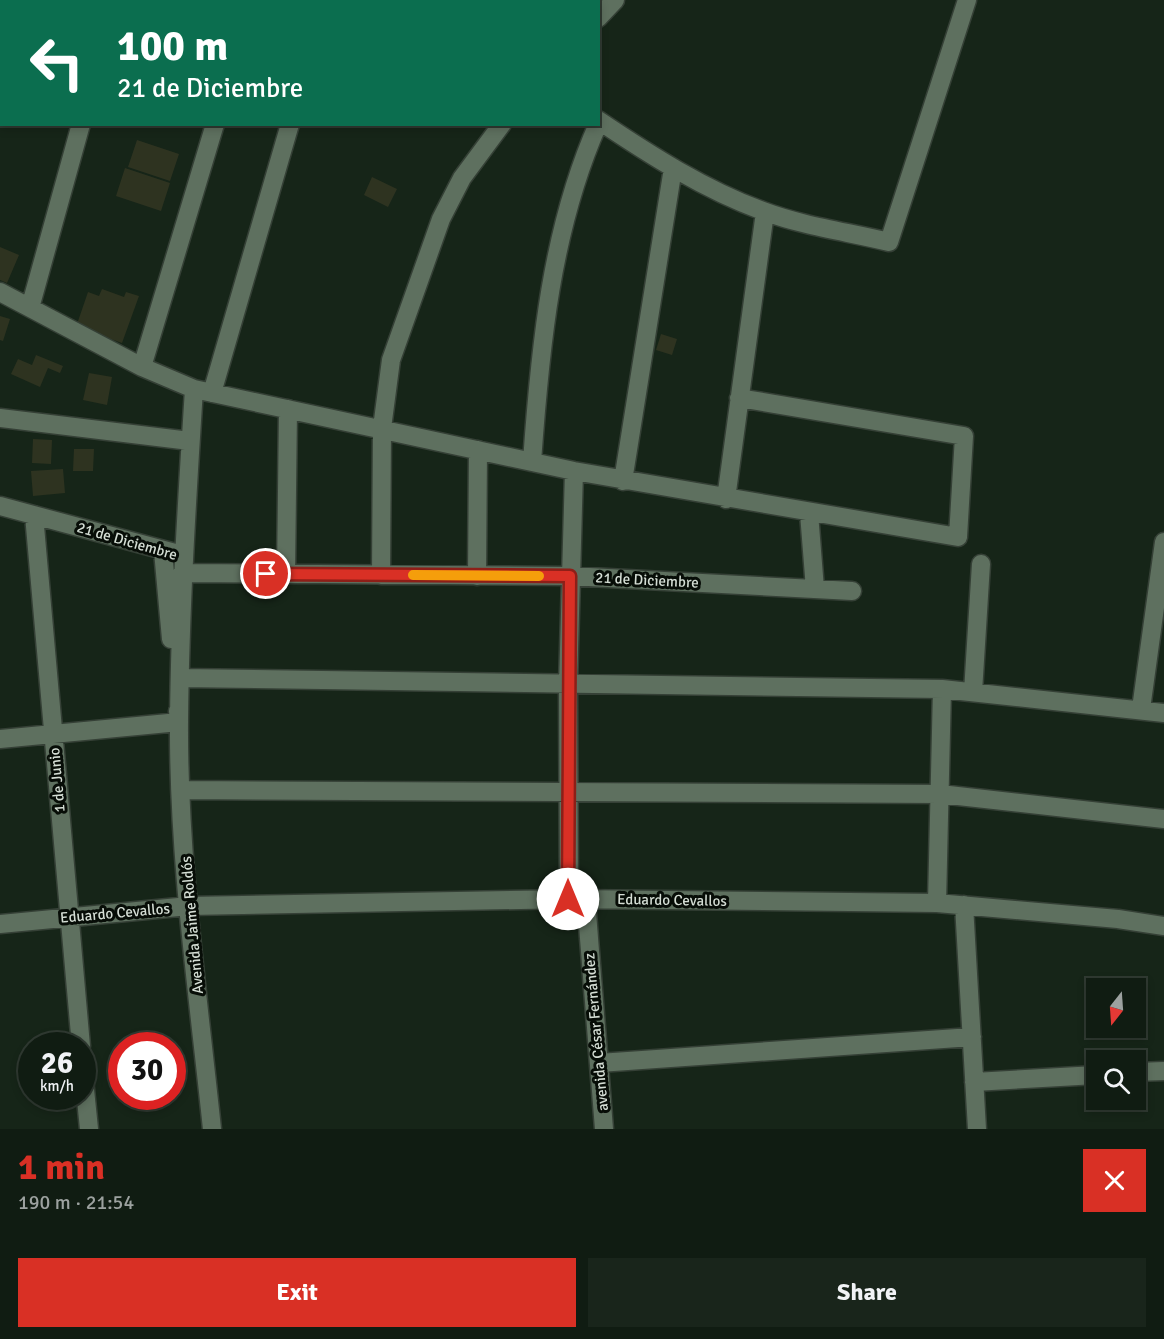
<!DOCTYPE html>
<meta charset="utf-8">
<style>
body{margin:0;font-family:Signika,sans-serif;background:#19251b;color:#f1f3f6;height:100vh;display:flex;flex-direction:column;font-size:22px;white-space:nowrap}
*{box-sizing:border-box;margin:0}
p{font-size:20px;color:#9ca19f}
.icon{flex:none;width:33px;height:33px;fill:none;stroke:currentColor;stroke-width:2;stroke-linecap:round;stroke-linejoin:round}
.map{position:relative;height:1129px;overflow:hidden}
.sheet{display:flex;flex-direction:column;background:#101c12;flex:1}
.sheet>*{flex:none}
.banner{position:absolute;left:0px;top:0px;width:600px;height:126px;box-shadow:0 3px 9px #0003,0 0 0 2px #303a32;background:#0b6e4f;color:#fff;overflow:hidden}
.needle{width:39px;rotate:197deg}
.controls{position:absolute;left:1086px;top:978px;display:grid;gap:12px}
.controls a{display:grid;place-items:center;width:60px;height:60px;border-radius:0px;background:#101c12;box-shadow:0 3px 9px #0003,0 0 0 2px #303a32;font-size:30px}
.speed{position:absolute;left:18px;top:1032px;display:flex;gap:12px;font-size:30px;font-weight:700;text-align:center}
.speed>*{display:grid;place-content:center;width:78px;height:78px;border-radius:50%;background:#101c12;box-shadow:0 3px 9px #0003,0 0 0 2px #303a32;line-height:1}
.speed small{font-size:15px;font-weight:400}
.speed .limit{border:9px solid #d22;background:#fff;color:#111}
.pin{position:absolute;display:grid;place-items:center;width:51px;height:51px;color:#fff;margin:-26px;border:3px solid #fff;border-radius:50%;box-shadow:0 2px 6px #0007}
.me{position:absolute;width:66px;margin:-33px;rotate:0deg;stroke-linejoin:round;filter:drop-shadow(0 0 4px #0008)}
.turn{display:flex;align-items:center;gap:21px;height:126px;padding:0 18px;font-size:27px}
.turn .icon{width:78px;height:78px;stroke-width:2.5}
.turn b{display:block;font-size:42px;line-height:51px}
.round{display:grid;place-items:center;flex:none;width:63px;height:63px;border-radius:0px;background:#19251b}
.summary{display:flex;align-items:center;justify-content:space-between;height:102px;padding:0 18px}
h1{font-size:36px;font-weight:700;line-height:45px;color:#d93025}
.cta{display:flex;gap:12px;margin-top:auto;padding:12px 18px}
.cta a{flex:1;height:69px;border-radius:0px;background:#d93025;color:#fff;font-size:24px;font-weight:700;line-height:69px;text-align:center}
.cta a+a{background:#19251b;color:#f1f3f6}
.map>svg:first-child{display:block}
</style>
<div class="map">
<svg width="1164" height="1129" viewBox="0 0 1164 1129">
<rect width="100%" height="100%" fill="#162518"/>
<path fill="#2e3320" d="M137,140l42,14 -9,27 -42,-14z
M125,168l45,15 -9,28 -45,-15z
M372,177l25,12 -9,18 -24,-12z
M0,247l19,8 -12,28 -7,-3z
M102,289l22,8 2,-5 13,4 -17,47 -46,-16 12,-35 11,4z
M0,316l10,3 -7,22 -3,-1z
M661,334l16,5 -5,16 -16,-5z
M36,355l27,11 -3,7 -12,-5 -8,19 -29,-13 7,-15 14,6z
M89,373l23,4 -5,28 -24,-5z
M33,439l19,1 -1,24 -19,-1z
M74,449h20l-1,22h-20z
M63,469l2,24 -32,3 -2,-25z"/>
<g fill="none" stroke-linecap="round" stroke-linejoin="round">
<g stroke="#354036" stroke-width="21">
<path id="minor" d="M120,2l1,-2
M252,2l1,-2
M331,2l1,-2
M598,18l17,-18
M598,120c52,35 107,70 165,91 40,15 85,21 126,31l78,-242
M0,292l142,75 52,22 380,82 384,66 6,-101 -225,-38
M30,308l51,-184
M142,367l73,-243
M194,389c-7,110 -14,221 -15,332 -1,136 19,273 33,408
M212,393l78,-269
M0,418l190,23
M532,462c8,-114 19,-232 66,-338
M623,481l50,-313
M726,499l39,-287
M0,506l175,47
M809,513l6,76
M34,515l47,531
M163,551l8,88
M182,573l388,3 282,15
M286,574l2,-165
M381,575l1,-147 9,-68 50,-141 21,-41 40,-54
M477,576l1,-126
M180,678l762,11 222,24
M973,692l8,-128
M1141,709l23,-167
M0,739l179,-17 -1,-11
M181,790l759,4 224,25
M569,899l-1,-214 6,-214
M586,900l18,229
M937,903l5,-214
M964,905l13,224
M0,924l189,-18 380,-7 368,4 181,16 46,7
M82,1060l7,69
M599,1063l373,-26
M1136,1072l28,-1
M974,1082l122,-7"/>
</g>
<use href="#minor" stroke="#5e705f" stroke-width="18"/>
</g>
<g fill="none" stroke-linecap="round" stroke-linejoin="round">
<g stroke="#8d1f18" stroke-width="15">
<path id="route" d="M266,574l304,2 -2,323"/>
</g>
<use href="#route" stroke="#d93025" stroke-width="10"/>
<path stroke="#f59e0b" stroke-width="10" d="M413,575l126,1"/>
</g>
<g text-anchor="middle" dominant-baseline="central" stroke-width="6" stroke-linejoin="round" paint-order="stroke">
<g font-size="15" fill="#d4ddd4" stroke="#070d07">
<text transform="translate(127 541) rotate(16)">21 de Diciembre</text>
<text transform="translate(647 580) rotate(3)">21 de Diciembre</text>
<text transform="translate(57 780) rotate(-95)">1 de Junio</text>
<text transform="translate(672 900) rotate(1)">Eduardo Cevallos</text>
<text transform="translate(115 913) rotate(-5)">Eduardo Cevallos</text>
<text transform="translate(192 925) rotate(-95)">Avenida Jaime Roldós</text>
<text transform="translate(596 1032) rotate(-95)">avenida César Fernández</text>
</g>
</g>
</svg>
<div class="controls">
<a><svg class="needle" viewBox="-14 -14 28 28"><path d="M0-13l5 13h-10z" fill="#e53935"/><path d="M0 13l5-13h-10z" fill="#9ca19f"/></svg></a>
<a><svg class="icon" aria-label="search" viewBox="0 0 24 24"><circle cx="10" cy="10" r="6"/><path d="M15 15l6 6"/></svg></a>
</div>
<div class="speed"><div>26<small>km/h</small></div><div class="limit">30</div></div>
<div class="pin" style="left:266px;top:574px;background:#d93025"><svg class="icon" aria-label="arrive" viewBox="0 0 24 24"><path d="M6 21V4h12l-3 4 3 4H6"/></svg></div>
<svg class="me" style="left:568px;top:899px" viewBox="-20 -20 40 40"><circle r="19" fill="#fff"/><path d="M0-13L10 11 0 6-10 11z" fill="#d93025"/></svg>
<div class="banner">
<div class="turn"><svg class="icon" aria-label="left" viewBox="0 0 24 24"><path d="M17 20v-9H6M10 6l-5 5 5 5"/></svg><div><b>100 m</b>21 de Diciembre</div></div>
</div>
</div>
<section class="sheet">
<div class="summary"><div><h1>1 min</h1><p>190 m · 21:54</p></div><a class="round" style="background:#d93025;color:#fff"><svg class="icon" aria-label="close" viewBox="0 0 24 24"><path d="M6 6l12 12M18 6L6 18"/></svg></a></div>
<div class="cta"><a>Exit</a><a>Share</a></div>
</section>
